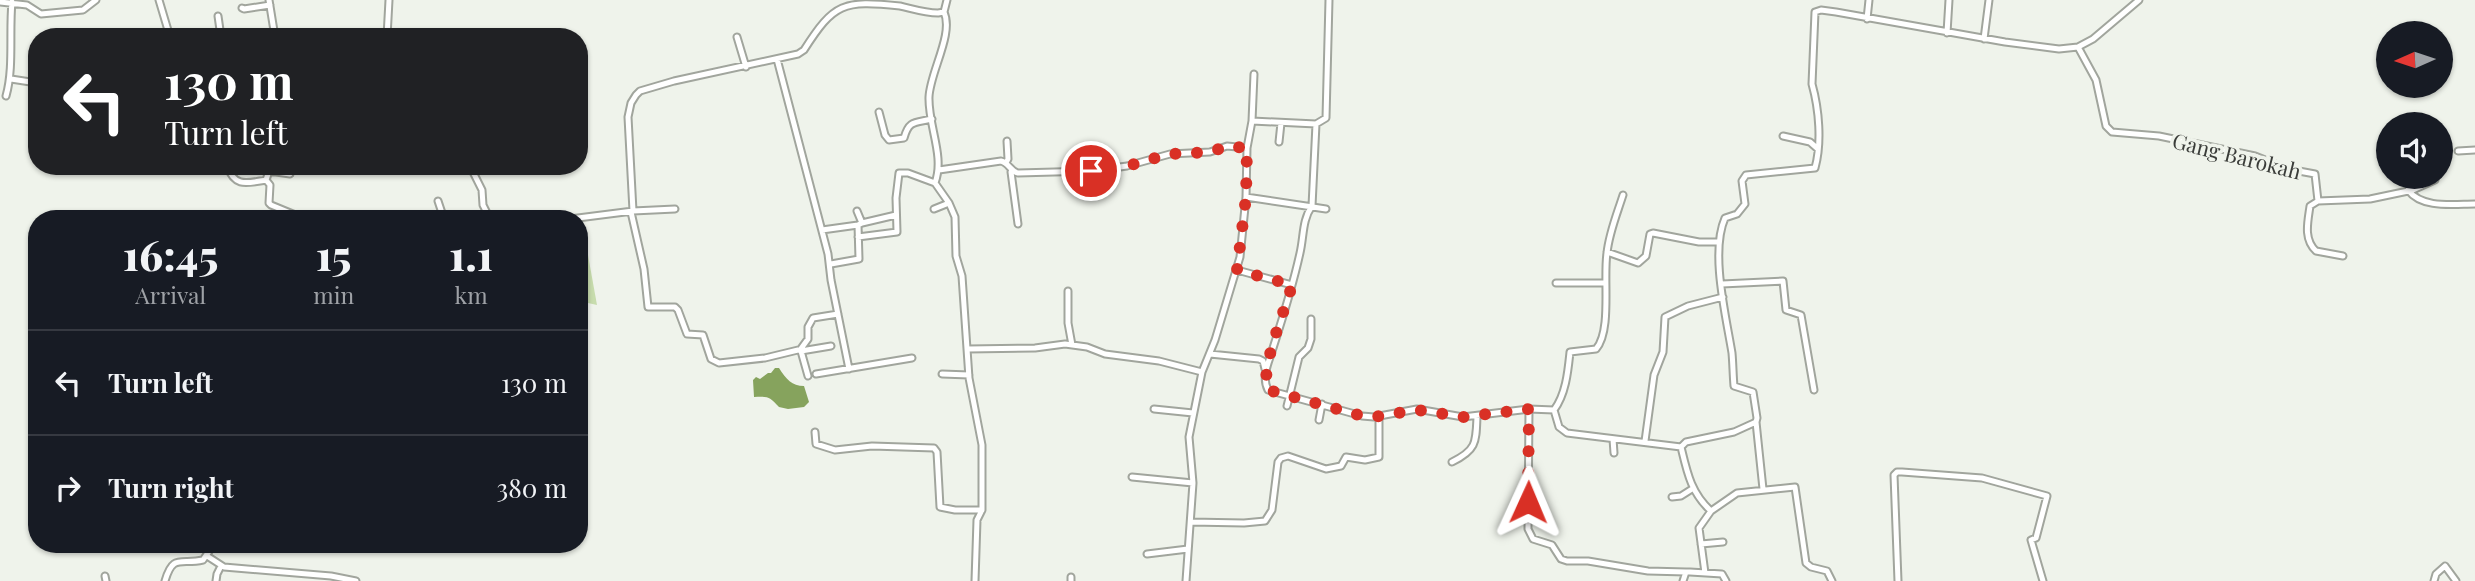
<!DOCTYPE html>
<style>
body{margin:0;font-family:"Playfair Display",serif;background:#20242c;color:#f1f3f6;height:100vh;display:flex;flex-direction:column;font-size:26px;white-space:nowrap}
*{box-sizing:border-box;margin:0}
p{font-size:23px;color:#9ea1a6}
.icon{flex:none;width:38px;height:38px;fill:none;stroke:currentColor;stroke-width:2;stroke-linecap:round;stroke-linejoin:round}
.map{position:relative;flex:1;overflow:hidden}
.details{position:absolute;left:28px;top:210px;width:560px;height:343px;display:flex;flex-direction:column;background:#171b24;border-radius:28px;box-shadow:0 2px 5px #0004}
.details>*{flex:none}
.top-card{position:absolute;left:28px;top:28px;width:560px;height:147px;border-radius:28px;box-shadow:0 2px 5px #0004;background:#202124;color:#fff;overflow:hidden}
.needle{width:46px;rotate:267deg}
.tools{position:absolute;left:2376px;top:21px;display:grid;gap:14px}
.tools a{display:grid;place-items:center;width:77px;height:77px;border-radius:50%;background:#171b24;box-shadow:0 2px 5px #0004;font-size:35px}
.pin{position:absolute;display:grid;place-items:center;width:60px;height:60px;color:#fff;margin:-30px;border:4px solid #fff;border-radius:50%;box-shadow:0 2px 7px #0007}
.me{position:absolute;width:77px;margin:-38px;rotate:1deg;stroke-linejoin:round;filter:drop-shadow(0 0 5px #0008)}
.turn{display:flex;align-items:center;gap:24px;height:147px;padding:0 21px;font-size:32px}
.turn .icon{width:91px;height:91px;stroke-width:2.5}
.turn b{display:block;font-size:49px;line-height:60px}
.eta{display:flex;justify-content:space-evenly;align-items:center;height:119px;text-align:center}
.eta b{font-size:42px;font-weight:800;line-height:49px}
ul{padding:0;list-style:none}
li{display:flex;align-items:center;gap:21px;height:105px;padding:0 21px;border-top:2px solid #363941}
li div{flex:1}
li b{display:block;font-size:26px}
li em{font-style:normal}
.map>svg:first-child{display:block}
</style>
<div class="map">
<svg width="2475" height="581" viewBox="0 0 2475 581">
<rect width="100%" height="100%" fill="#eff3eb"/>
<path fill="#c7dcad" d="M586,244l11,61 -18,-4v-56z"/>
<path fill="#86a35d" d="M775,368h4c7,11 13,18 25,18l5,16 -5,5 -16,2 -9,-2c-9,-10 -11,-11 -25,-10l-1,-17 3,-3 4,2 8,-6h3z"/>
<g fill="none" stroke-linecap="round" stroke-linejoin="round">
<g stroke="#a1a59d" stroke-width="9">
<path id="street" d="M159,0l11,37
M269,0l6,37
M0,2l27,3 14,9 42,-4 13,-10
M242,8l2,1 26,-4
M944,12c10,22 -14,60 -15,85 -1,29 16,59 6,86l14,20 6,14 1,39 6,20 7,102 13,67v65l-5,10 -2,61
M218,16l3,21
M1867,19l2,-19
M1947,33l2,-33
M189,37l30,-5
M387,37l2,-37
M737,37l9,30
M1984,39l5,-39
M2078,47l18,33 10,46 6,6 47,4 96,20 33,13 27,5 3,27 52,-2 43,-9 22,-10
M777,59l51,195 3,26 18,89
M11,79l26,4
M6,96c8,-28 3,-64 6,-94
M879,112l6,23 4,5 15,-2c5,-18 11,-15 28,-19
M1252,121l2,-47
M1316,124l-4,82c-10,14 -8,30 -12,47 -7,32 -17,64 -27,95 -4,14 -12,28 -5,42l94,26 12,1 43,-8 46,8 66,-8 25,1
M1783,136l27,6 8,7
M1279,142l2,-19
M2458,151l17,-1
M1006,163l2,-4 -1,-18
M227,166c8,22 20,17 39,14l4,5 -1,18 2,2 34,14
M470,166l12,24 1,15 7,14
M939,170l62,-9c8,2 9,10 17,12l73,-2 36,-5 43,-12 40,-2 17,-6 20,2
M1011,172l7,52
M266,180l3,-9 21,3
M2408,190c14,19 46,14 67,14
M1623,195c-6,19 -14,38 -16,58 -4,25 5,78 -11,96l-26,3c-2,19 -4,42 -16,58l5,17 8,6 114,14c6,25 10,46 30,64l-12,17 6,45
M1246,197l80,12
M438,201l6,18
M2318,201l-8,5c-2,15 -7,33 6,45l27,5
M934,209l15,-6
M633,211l42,-2
M631,212l13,57 4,38h27l3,3 9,24 16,1 8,24 8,4 46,-5 33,-8 3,1 7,25
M570,219l63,-8 -5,-94 3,-14 5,-8 4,-4 34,-10 124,-27 6,-4c30,-47 39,-50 96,-44 13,3 25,7 38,7l6,-1 3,-12
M862,223l34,-8
M822,230l36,-5
M858,237l39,-5 -1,-34 3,-25h9l27,10
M1607,252l31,11 8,-7 4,-22 3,-1 46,9h20
M831,264l28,-5 -1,-34 4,-2 -5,-12
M1237,270l55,15
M1556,283h48
M1722,284l61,-3 3,29 15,5 13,75
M1068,291v32l4,22
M968,349l67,-1 30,-4 22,3 18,7 54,7 43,11
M800,350l8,-11v-12l5,-9 25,-4
M801,351l30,-5
M1210,354l49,5 4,2 2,8
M816,374l96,-16
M942,374l27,1
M1287,406l12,-49 9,-9 3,-9v-20
M1154,409l39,4
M1529,409l-1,120 5,10 19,6 9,14 6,2h21l60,10 38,1
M1319,420l3,-16
M1756,422l7,67
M815,432l1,12 19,6 37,-4 62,2 3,4 3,55 15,3h27
M1613,439l1,14
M1645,441l9,-66 9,-23 2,-35 23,-11 35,-9
M1681,447l5,-5 48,-10 22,-10 1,-4 -4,-26 -19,-6c-1,-11 -1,-22 -2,-33 -6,-37 -22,-101 -7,-135l12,-4 8,-10 -3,-23 4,-6 69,-7c7,-25 4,-59 -3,-84l3,-72 6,-2 15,2 169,30 54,7 19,-2 15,-8 46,-39
M1452,462c25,-12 24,-20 25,-46
M1132,477l61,6
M1672,497l9,-1 11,-7
M1711,511l26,-18 58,-6 11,76 5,4 16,4 5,10
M1191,522l53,1 21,-2 7,-11 6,-48 3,-4 7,-2 38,13 15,-3 5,-9 19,3 14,-3v-41
M1701,544l22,-2
M1147,554l41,-5
M207,556l17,11 107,9 25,5
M105,576l1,5
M165,581c8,-28 16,-16 38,-21l11,-16
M216,581l1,-7 4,-8
M1071,581v-4
M1186,581l7,-98 -4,-46 13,-65 13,-32 25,-83 6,-60 1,-49 5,-27 64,3 10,-6 3,-118
M1683,581l3,-9h4l32,2 4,7
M1898,581l-4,-106 3,-3h5l80,6 65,18 -11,42 -5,2 12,41
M2434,581l2,-7 9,-8 11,15"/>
</g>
<use href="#street" stroke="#fff" stroke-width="5"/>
</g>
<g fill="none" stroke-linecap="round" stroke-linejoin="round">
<path stroke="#d93025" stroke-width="12" stroke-dasharray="0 21.6" d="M1091,171l36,-5 43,-12 40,-2 17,-6 20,2 -1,49 -9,73 55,15c-6,23 -33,85 -24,105l94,26 12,1 43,-7 46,7 66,-8 -1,93"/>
</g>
<g text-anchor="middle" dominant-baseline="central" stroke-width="7" stroke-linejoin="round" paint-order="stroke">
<g font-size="21" fill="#3a3c39" stroke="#eff3eb">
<text transform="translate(2237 155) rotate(14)">Gang Barokah</text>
</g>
</g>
</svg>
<div class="tools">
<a><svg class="needle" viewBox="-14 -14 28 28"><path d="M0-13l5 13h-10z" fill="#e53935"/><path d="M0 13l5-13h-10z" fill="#9ea1a6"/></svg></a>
<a><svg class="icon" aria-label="sound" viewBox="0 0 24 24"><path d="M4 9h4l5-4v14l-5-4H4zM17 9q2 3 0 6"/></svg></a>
</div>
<div class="pin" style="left:1091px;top:171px;background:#d93025"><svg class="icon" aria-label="arrive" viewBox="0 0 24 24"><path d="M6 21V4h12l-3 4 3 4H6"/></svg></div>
<svg class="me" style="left:1528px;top:502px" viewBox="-20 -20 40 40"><path d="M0-17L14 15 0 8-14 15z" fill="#d93025" stroke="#fff" stroke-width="4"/></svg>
<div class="top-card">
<div class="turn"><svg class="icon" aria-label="left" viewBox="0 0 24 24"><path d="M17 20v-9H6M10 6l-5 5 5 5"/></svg><div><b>130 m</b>Turn left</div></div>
</div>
<section class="details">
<div class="eta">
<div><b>16:45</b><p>Arrival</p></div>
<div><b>15</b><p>min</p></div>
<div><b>1.1</b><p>km</p></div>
</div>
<ul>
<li><svg class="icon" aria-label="left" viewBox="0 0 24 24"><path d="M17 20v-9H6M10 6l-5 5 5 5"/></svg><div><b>Turn left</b></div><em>130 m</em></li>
<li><svg class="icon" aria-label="right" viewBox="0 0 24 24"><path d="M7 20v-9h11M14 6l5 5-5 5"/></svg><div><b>Turn right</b></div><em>380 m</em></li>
</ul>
</section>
</div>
